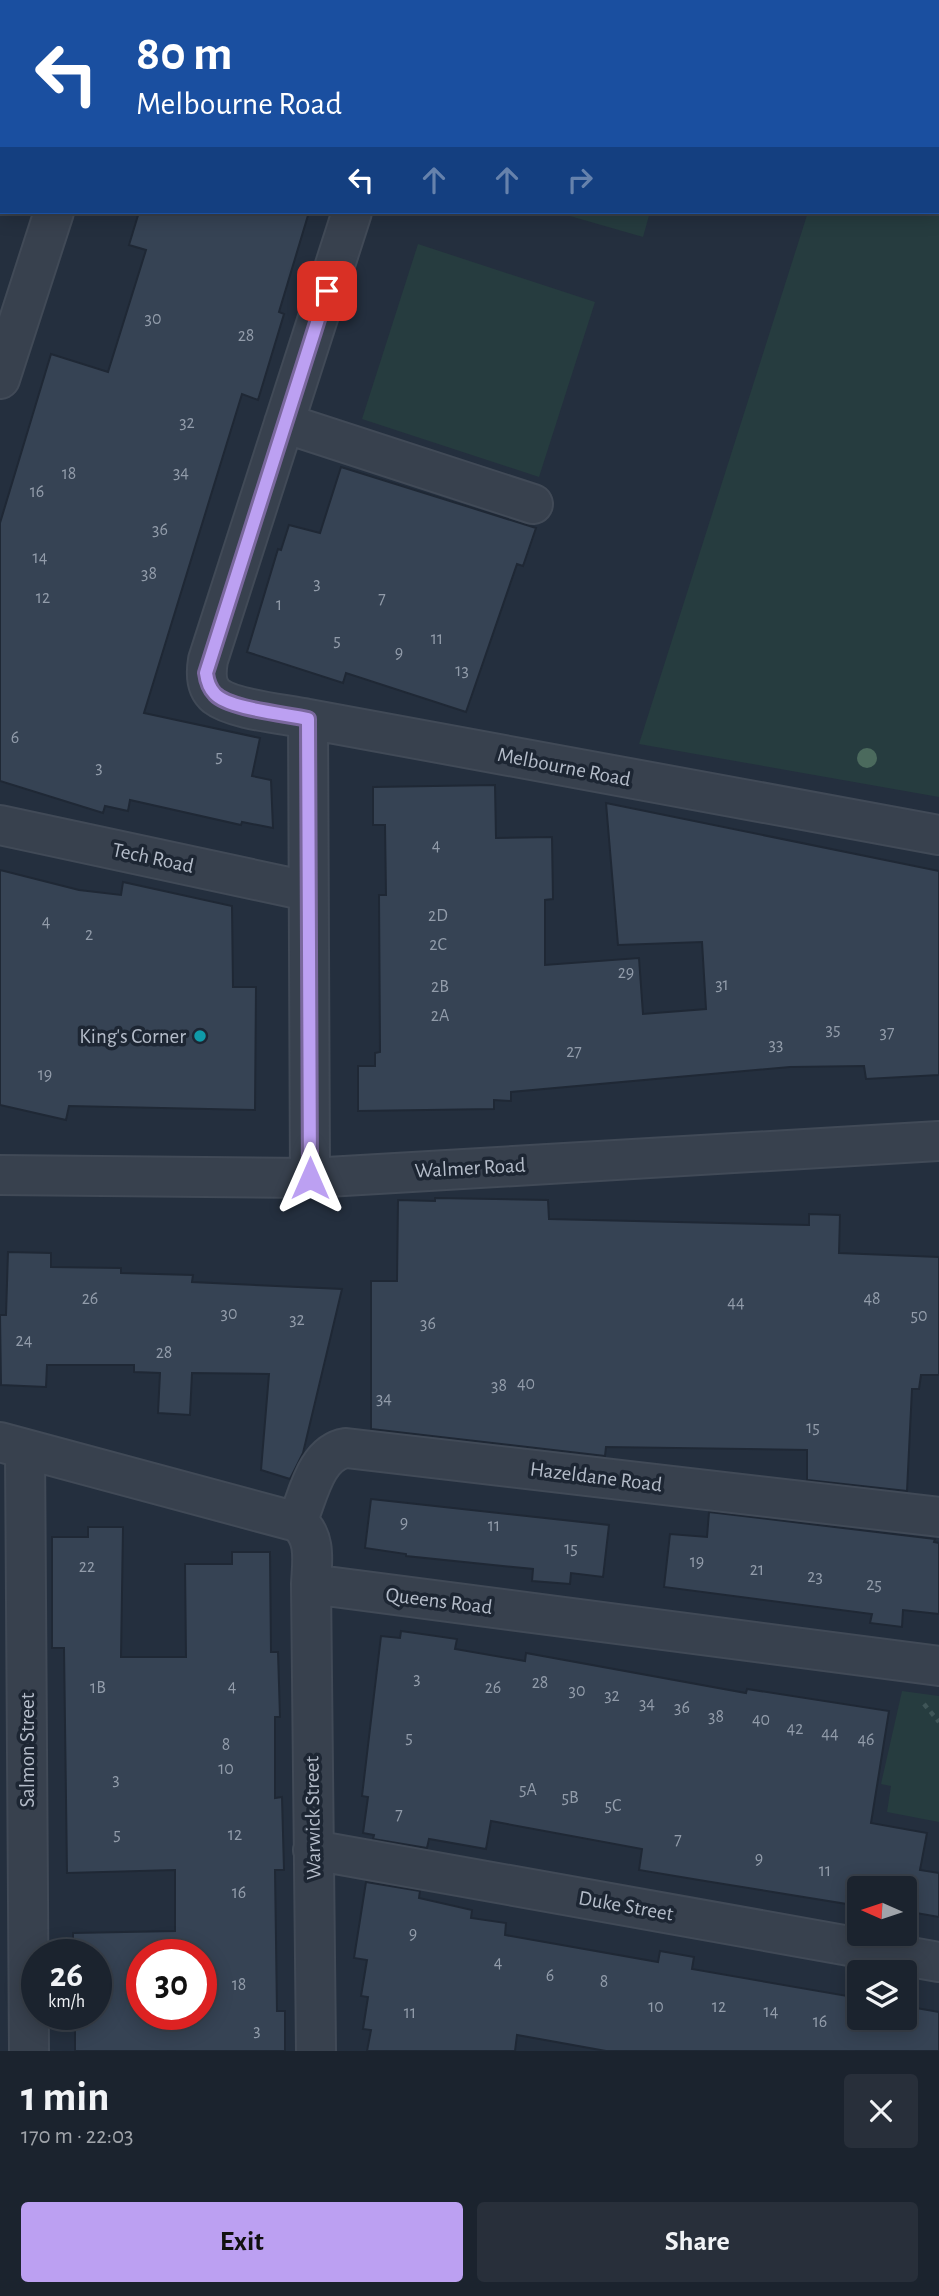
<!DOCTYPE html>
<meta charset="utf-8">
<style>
body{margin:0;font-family:"Alegreya Sans",sans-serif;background:#282f3a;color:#f1f3f6;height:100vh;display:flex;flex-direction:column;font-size:26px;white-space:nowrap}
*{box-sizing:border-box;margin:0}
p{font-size:23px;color:#a0a4aa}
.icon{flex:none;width:38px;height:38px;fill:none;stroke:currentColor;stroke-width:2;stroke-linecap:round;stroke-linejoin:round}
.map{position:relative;height:2051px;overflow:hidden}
.side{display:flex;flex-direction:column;background:#1b232e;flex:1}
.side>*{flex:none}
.banner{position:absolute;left:0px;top:0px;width:940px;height:214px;box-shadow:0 4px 18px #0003,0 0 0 2px #39404a;background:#1a4fa0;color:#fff;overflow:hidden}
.needle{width:46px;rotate:273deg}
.tools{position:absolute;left:847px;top:1876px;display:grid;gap:14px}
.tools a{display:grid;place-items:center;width:70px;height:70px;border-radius:7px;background:#1b232e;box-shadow:0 4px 18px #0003,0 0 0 2px #39404a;font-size:35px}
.speed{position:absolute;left:21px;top:1939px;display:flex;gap:14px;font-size:35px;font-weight:700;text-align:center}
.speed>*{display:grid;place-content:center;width:91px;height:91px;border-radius:50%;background:#1b232e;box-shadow:0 4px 18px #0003,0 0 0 2px #39404a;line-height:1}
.speed small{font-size:18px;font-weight:400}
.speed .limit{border:10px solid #d22;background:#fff;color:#111}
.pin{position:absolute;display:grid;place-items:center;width:60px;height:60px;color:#fff;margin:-30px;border-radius:14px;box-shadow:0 4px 10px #0006}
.me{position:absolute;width:77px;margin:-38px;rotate:0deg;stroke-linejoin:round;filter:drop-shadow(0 0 5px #0008)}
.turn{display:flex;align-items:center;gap:24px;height:147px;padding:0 21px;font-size:32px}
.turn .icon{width:91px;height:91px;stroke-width:2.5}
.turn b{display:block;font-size:49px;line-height:60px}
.lanes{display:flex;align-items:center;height:66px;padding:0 21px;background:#0003;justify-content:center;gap:35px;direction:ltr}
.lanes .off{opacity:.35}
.round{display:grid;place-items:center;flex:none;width:74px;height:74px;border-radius:7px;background:#282f3a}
.summary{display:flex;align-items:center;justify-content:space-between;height:119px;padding:0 21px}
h1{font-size:42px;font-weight:700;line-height:52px}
.cta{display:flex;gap:14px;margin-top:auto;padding:14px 21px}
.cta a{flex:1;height:80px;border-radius:7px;background:#bca0f2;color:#111;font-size:28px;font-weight:700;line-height:80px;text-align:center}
.cta a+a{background:#282f3a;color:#f1f3f6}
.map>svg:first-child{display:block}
</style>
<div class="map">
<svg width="939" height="2051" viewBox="0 0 939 2051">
<rect width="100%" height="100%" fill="#242f3e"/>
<path fill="#263c3f" d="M939,33v764l-300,-53 169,-532h130z
M556,212h94l-7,25z
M418,244l177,58 -56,175 -177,-58z
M902,1691l37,5v126l-52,-10 4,-26 -10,-2z"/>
<path fill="#364354" stroke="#1f2835" stroke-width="2" fill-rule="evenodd" d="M139,212h170l-30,100 5,2 -26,86 -16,-6 -98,319 116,25 -8,38 19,4 2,48 -31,-6 -1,3 -111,-25 -2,11 -23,-5 -2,7 -103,-32v-258l51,-169 57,18 38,-122 -17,-5z
M341,467l195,61 -13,38 -6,-2 -51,148 -120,-39 -3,10 -96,-31 31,-103 3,1 8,-25 31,8z
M495,785l1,53 56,-1 1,62 -8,1v65l94,-7 4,56 63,-5 -4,-67 -84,3 -12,-142 333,68v204l-73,4 -2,-13 -74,1 -279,25v9l-17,-1v9l-136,2v-45h17v-13l5,-1 -1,-157h7l-1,-70h-12v-38z
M0,870l79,20 42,5 2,-13 109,24 1,81h23l-1,123 -186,-4 -3,14 -66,-15z
M435,1198l113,2 1,19 260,6v-11l31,1 -1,38 100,4v118h-18l-2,14h-7l-5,102 -100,-11v-30l-201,-3 -1,9 -234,-27v-148h26l1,-81 37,1z
M8,1252l43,1v14l70,1v5l72,2 -1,7 150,7 -39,164 -13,26 -29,-9 8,-96 -77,-1 -2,42 -32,-2 2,-40 -26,-1v-7h-87l-1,22 -45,-2 -1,-70h6z
M371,1499l238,26 -6,52 -32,-4 -1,11 -38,-3 1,-12 -127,-13v-2l-41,-6z
M709,1512l226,27 -1,3 5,1v71l-36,-4 -1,17 -32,-4 2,-9 -208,-27 6,-53 37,3z
M88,1527h35l-2,130h65l-1,-93h47v-12h38l1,100h7l2,65h-5v81l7,-1 2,73h-9l2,141h8v40h-210v-37h21v-59h-23v-22l102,-2v-61l-108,3 -3,-225h-12v-111h36zM142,1955h59v59h-59z
M401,1631l56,8 -2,10 70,12 1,-8 220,40 1,-4 142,22 -18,112 56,10 -7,37 19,3v44l-34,-6v-23h-46v14l-5,-1 -1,4 -148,-24 -66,-11 3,-21 -151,-28 -5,28 -57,-10 -2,9 -54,-9 1,-4 -11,-2 5,-36 -6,-1 19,-160 19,2z
M366,1882l54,9 -1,7 53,12 -1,8 35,5 -1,12 153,27 2,-11 34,6 -2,12 167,29v20h46v-12l34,6v39h-333l-89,-16 -2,16h-148l4,-21 -8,-1 5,-32 -7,-1 6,-36 -13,-2z"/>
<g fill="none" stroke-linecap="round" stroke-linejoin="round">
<g stroke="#414a57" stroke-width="42">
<path id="minor" d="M24,0l5,2
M121,2v-2
M420,2v-2
M352,212l-144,448c-2,12 -3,27 8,36 18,14 69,18 92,23l631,116
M0,379l54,-167
M284,423l249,81
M308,719l2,459
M0,825l307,66
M0,1175l310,3 629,-37
M0,1442l297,80c20,14 15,41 14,62l628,82
M25,1449l4,602
M297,1522c11,-25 18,-69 49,-74l593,69
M311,1584l5,467
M313,1850l626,112"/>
</g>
<path stroke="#3f5557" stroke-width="4.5" stroke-dasharray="5 5" stroke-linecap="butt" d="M924,1704l15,18"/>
<use href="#minor" stroke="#38414e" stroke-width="38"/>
</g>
<circle fill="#4b6a5d" cx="867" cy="758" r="10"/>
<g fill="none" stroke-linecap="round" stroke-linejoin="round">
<g stroke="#7a689d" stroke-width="18">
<path id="route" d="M310,1178l-2,-459c-22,-5 -79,-10 -93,-25 -6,-6 -8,-13 -9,-21l121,-382"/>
</g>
<use href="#route" stroke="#bca0f2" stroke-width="12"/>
</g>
<circle fill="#0f9aa8" stroke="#1d2633" stroke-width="2.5" cx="200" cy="1036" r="7"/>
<g text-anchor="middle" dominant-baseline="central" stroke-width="7" stroke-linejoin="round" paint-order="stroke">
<g font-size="18" fill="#929caa">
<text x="153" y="319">30</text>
<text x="246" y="336">28</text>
<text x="187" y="423">32</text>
<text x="181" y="473">34</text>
<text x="69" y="474">18</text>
<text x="37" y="492">16</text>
<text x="160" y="530">36</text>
<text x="40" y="558">14</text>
<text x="149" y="574">38</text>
<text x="317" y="584">3</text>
<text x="43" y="598">12</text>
<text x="382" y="599">7</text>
<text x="279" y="605">1</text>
<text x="437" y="639">11</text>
<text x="337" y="641">5</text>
<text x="399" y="653">9</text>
<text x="462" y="671">13</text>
<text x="15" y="738">6</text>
<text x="219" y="757">5</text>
<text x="99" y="768">3</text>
<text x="436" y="846">4</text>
<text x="438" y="916">2D</text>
<text x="46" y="922">4</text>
<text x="89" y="935">2</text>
<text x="438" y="945">2C</text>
<text x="626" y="973">29</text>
<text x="722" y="985">31</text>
<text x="440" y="987">2B</text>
<text x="440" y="1016">2A</text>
<text x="833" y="1030">35</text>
<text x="887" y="1033">37</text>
<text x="776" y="1045">33</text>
<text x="574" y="1052">27</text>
<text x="45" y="1075">19</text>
<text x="90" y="1299">26</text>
<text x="872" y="1299">48</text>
<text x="736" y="1303">44</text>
<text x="229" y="1314">30</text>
<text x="919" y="1316">50</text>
<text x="297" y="1320">32</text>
<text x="428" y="1324">36</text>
<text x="24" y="1341">24</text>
<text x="164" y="1353">28</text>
<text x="526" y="1384">40</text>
<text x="499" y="1386">38</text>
<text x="384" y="1399">34</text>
<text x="813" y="1428">15</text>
<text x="404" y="1523">9</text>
<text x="494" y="1526">11</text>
<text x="571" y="1549">15</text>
<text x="697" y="1562">19</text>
<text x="87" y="1567">22</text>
<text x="757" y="1570">21</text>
<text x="815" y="1577">23</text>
<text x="874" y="1585">25</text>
<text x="417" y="1679">3</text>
<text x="540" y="1683">28</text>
<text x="232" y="1687">4</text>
<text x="98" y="1688">1B</text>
<text x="493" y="1688">26</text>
<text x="577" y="1691">30</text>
<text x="612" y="1696">32</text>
<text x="647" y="1704">34</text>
<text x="682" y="1708">36</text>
<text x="716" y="1717">38</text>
<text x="761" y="1720">40</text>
<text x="795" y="1729">42</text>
<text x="830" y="1734">44</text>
<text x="409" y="1738">5</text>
<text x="866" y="1740">46</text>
<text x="226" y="1745">8</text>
<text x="226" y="1769">10</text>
<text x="116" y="1780">3</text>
<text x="528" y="1790">5A</text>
<text x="570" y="1798">5B</text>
<text x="613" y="1806">5C</text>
<text x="399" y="1815">7</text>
<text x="117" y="1835">5</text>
<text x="235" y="1835">12</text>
<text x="678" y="1840">7</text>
<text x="759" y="1859">9</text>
<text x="825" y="1871">11</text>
<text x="239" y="1893">16</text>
<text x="413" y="1934">9</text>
<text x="498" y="1963">4</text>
<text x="550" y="1976">6</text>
<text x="604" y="1982">8</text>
<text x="239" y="1985">18</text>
<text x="656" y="2007">10</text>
<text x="719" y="2007">12</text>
<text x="771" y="2012">14</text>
<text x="410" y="2013">11</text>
<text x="820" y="2022">16</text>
<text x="257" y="2031">3</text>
</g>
<g font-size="21" fill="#b4bcc9" stroke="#1d2633">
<text transform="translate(564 767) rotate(11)">Melbourne Road</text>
<text transform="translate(153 858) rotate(12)">Tech Road</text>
<text transform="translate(470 1168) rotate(-3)">Walmer Road</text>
<text transform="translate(596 1477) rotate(7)">Hazeldane Road</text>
<text transform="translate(439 1601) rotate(7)">Queens Road</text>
<text transform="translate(27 1750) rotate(-90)">Salmon Street</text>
<text transform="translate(313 1818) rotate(-91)">Warwick Street</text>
<text transform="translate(626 1906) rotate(10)">Duke Street</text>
</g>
<g font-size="21" fill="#b4bcc9" stroke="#1d2633" text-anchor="end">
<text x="186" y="1036">King's Corner</text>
</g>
</g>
</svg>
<div class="tools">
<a><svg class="needle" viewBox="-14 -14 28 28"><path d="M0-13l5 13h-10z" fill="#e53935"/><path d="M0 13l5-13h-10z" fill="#a0a4aa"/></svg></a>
<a><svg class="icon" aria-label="layers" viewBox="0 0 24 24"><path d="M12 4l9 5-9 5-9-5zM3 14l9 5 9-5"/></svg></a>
</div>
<div class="speed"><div>26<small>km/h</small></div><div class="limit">30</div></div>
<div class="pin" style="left:327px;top:291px;background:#d93025"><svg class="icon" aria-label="arrive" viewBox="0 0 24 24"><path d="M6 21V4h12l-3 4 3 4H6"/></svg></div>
<svg class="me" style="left:310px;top:1178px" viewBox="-20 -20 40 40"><path d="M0-17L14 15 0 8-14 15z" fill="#bca0f2" stroke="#fff" stroke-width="4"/></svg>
<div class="banner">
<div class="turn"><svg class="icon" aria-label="left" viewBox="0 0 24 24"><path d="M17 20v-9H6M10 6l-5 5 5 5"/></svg><div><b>80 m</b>Melbourne Road</div></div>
<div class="lanes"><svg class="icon" aria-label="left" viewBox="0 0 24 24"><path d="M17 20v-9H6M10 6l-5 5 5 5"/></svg><svg class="icon off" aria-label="ahead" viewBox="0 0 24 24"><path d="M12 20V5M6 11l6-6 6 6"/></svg><svg class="icon off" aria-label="ahead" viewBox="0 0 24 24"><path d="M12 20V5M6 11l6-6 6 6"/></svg><svg class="icon off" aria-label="right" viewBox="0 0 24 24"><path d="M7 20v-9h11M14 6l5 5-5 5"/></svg></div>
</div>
</div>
<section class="side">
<div class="summary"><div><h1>1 min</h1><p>170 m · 22:03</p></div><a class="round"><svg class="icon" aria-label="close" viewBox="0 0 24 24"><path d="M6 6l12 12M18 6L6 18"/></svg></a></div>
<div class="cta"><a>Exit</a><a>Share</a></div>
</section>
